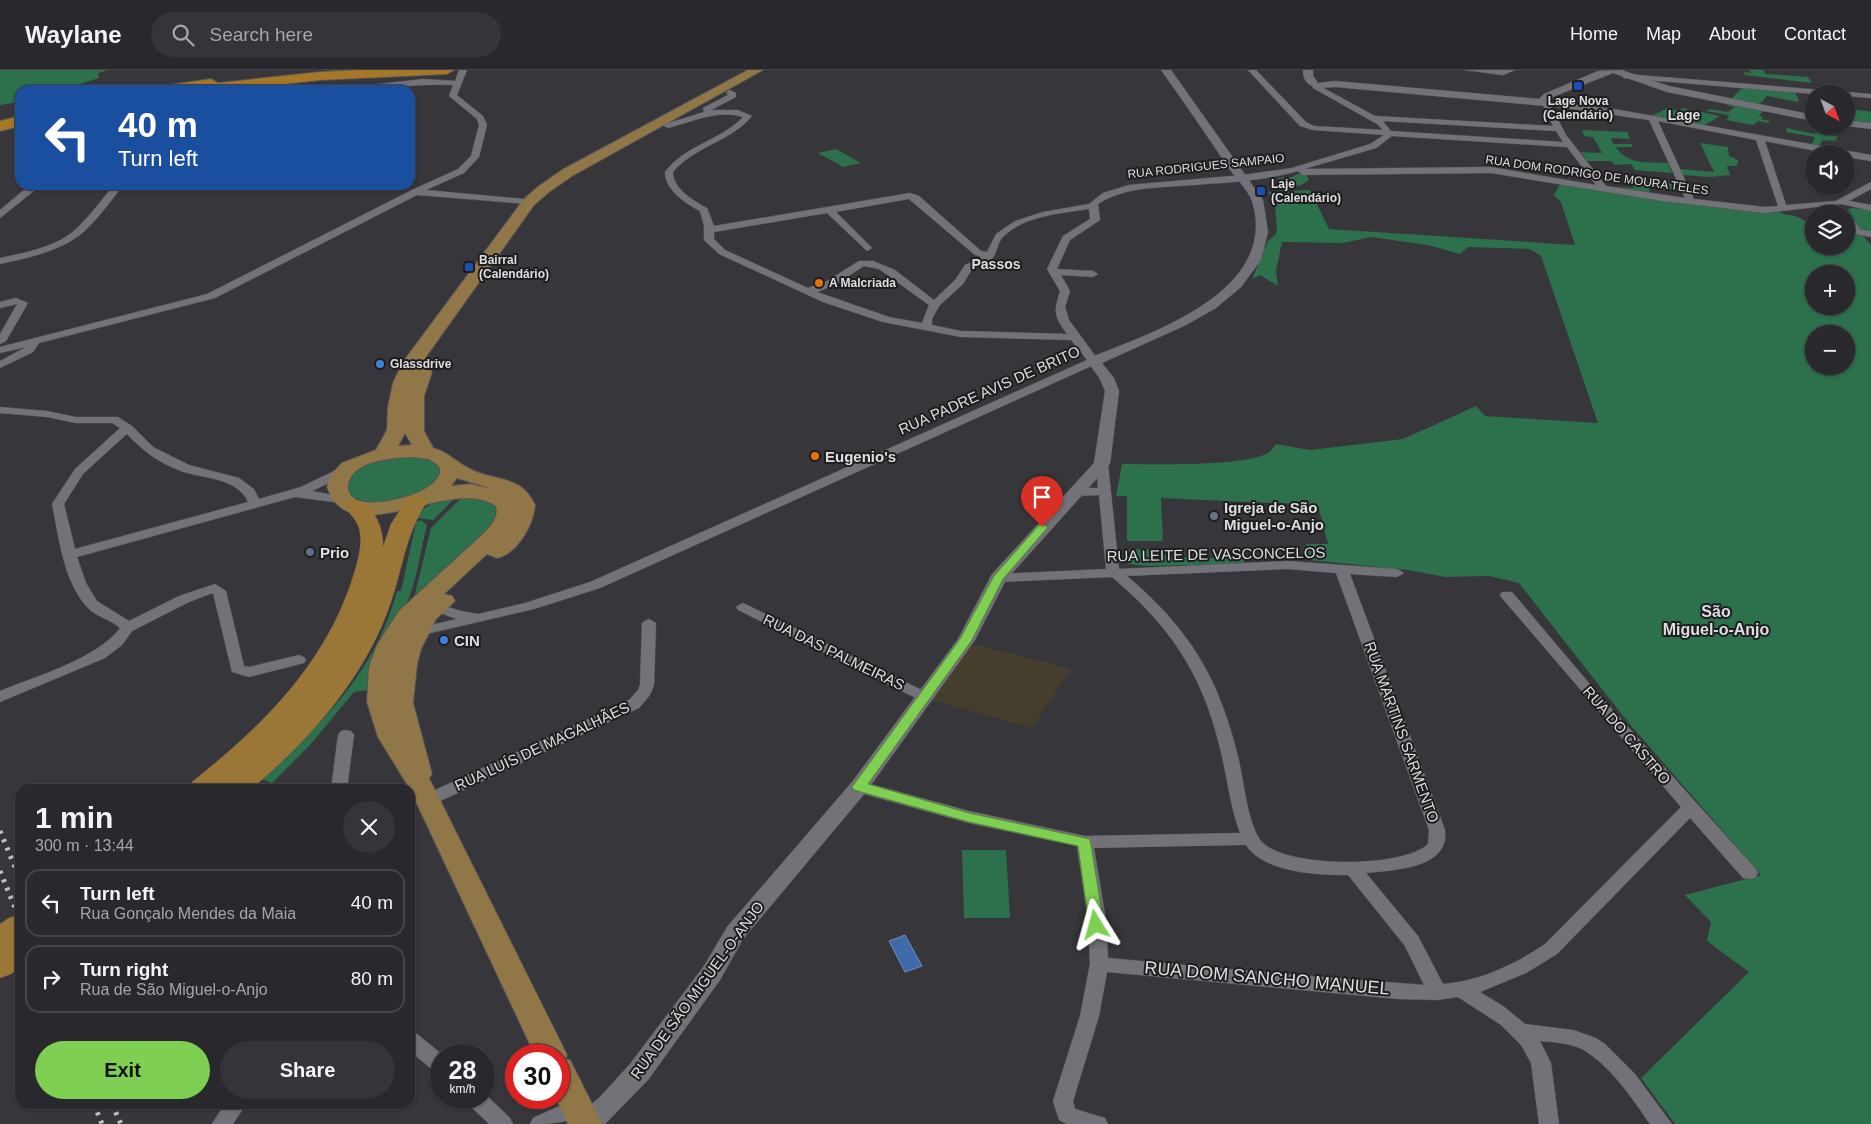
<!DOCTYPE html>
<meta charset="utf-8">
<style>
body{margin:0;font-family:Arial,sans-serif;background:#353438;color:#f1f3f6;height:100vh;display:flex;flex-direction:column;font-size:19px;white-space:nowrap}
*{box-sizing:border-box;margin:0}
p{font-size:16px;color:#a5a6a9}
.icon{flex:none;width:28px;height:28px;fill:none;stroke:currentColor;stroke-width:2;stroke-linecap:round;stroke-linejoin:round}
.map{position:relative;flex:1;overflow:hidden}
.panel{position:absolute;left:15px;top:714px;width:400px;height:325px;display:flex;flex-direction:column;background:#29282c;border-radius:15px;box-shadow:0 1px 4px #0004,0 0 0 1px #454448}
.panel>*{flex:none}
.top-card{position:absolute;left:15px;top:15px;width:400px;height:105px;border-radius:15px;box-shadow:0 1px 4px #0004,0 0 0 1px #454448;background:#1a4fa0;color:#fff;overflow:hidden}
.needle{width:32px;rotate:139deg}
.controls{position:absolute;left:1805px;top:15px;display:grid;gap:10px}
.controls a{display:grid;place-items:center;width:50px;height:50px;border-radius:50%;background:#29282c;box-shadow:0 1px 4px #0004,0 0 0 1px #454448;font-size:25px}
.speed{position:absolute;left:430px;top:974px;display:flex;gap:10px;font-size:25px;font-weight:700;text-align:center}
.speed>*{display:grid;place-content:center;width:65px;height:65px;border-radius:50%;background:#29282c;box-shadow:0 1px 4px #0004,0 0 0 1px #454448;line-height:1}
.speed small{font-size:12px;font-weight:400}
.speed .limit{border:8px solid #d22;background:#fff;color:#111}
.pin{position:absolute;display:grid;place-items:center;width:42px;height:42px;color:#fff;margin:-51px -21px;border-radius:50% 50% 50% 0;rotate:-45deg;box-shadow:0 0 5px #0007}
.pin .icon{rotate:45deg}
.me{position:absolute;width:55px;margin:-28px;rotate:352deg;stroke-linejoin:round;filter:drop-shadow(0 0 4px #0008)}
.turn{display:flex;align-items:center;gap:18px;height:105px;padding:0 20px;font-size:22px}
.turn .icon{width:65px;height:65px;stroke-width:2.5}
.turn b{display:block;font-size:35px;line-height:42px}
.round{display:grid;place-items:center;flex:none;width:52px;height:52px;border-radius:26px;background:#353438}
.headline{display:flex;align-items:center;justify-content:space-between;height:85px;padding:0 20px}
h1{font-size:30px;font-weight:800;line-height:38px}
.cta{display:flex;gap:10px;margin-top:auto;padding:10px 20px}
.cta a{flex:1;height:58px;border-radius:30px;background:#7fd052;color:#111;font-size:20px;font-weight:800;line-height:58px;text-align:center}
.cta a+a{background:#353438;color:#f1f3f6}
ul{padding:0;list-style:none}
li{display:flex;align-items:center;gap:15px;height:68px;margin:0 10px 8px;padding:0 10px;border:2px solid #454448;border-radius:15px}
li div{flex:1}
li b{display:block;font-size:19px}
li em{font-style:normal}
header{display:flex;align-items:center;gap:30px;box-sizing:border-box;height:70px;padding:0 25px;background:#29282c;border-bottom:1px solid #454448}
header strong{font-size:24px}
nav{display:flex;gap:28px;margin-inline-start:auto;font-size:18px}
.search{width:350px;height:45px;background:#353438;display:flex;align-items:center;gap:12px;box-sizing:border-box;padding:0 18px;border-radius:28px;color:#a5a6a9;font-size:19px}
.map>svg:first-child{display:block}
</style>
<header>
<strong>Waylane</strong>
<div class="search"><svg class="icon" aria-label="search" viewBox="0 0 24 24"><circle cx="10" cy="10" r="6"/><path d="M15 15l6 6"/></svg>Search here</div>
<nav><a>Home</a><a>Map</a><a>About</a><a>Contact</a></nav>
</header>
<div class="map">
<svg width="1871" height="1054" viewBox="0 0 1871 1054">
<rect width="100%" height="100%" fill="#37363b"/>
<path fill="#453e2d" d="M978,575l93,24 -39,59 -101,-28 40,-54z"/>
<path fill="#2c704c" fill-rule="evenodd" d="M0,0h108l-10,3 1,5 -39,12h-40v12l-20,3z
M1749,0h14l3,4 42,3 4,6 -67,-8 -1,-3 7,1z
M1742,18l52,3 5,9 -1,2 -31,-6 -8,9 -28,-6z
M1729,33l35,7 -5,6 4,1 -2,2 9,2 -2,2 -10,-2 -5,4 -27,-5 3,-3 -1,-2 -22,-4 3,-2 19,3 7,-5 -9,-2z
M1668,38l11,3 3,-3 38,8 -17,10 -52,-10z
M1846,38l25,4v11l-25,-3z
M1787,58l26,6 3,-1 22,3 -3,4 4,1 -16,-1 -4,5 7,1 -1,2 -14,-2 4,-9 -29,-5z
M1582,60l45,2 3,7 -19,-1 2,6h18l2,3h-17c11,18 33,15 52,16l4,10 -37,-3 -4,-6 -16,1 -4,-4h-24l-6,-9 21,1 -9,-16 -9,-1z
M1700,73l28,4 1,9 9,4 -1,6h-10l3,9 -20,2 -28,-2 -3,-6 35,3z
M836,79l25,14 -18,4 -25,-14z
M1297,104h9l3,6 -8,5 -12,3 -12,-10 15,-1z
M1629,111l48,2 3,8 -30,-4 -1,8 -42,-8 27,1z
M1561,113l119,20 84,10 16,-1c5,4 9,2 15,4 7,2 11,7 19,8v22h32v-15l17,5 8,9v879h-196l-34,-46 108,-106 -42,-31 4,-19 -26,-27 76,-20 -134,-154 -108,-138 -30,-7 -44,1 -37,-7 -99,-10 -1,-11h15l-16,-2 -1,-3h22l-10,-39 -157,-7 2,43h-36v-45h-11l6,-32c32,0 120,3 146,-11 3,-2 6,-6 8,-9l34,6 93,-11 73,-33 9,10 113,7 -57,-167 -11,-7 -62,-2 -8,7 -32,-9 -57,-8 -28,6 -61,-1 -6,29 2,15 -18,-11 -8,4 16,-38 8,-7 1,-7 -2,-20 -7,-15 42,-2 19,39 246,16 -14,-43 -7,-7zM1814,204h32v32h-32zM1814,264h32v32h-32z
M1854,138l17,2v22l-10,-2 -13,-21z
M397,386c12,0 47,-2 43,19 -1,6 -6,12 -11,15 -16,10 -44,17 -63,12 -29,-7 -19,-27 1,-38 9,-4 20,-6 30,-8z
M464,425h11l22,11 1,6 -3,11 -81,75 17,-70z
M455,428l-22,22 -16,-2c8,-16 22,-17 38,-20z
M421,450l6,5c-7,27 -10,58 -22,82 -13,28 -36,51 -37,83l-14,2 -44,53 -38,38 -10,-4c60,-56 113,-106 135,-188h4l15,-69z
M1127,479l36,1 1,4 7,3 73,2 1,5 -97,2 -20,-2z
M962,780h44l4,68h-46z"/>
<path fill="#3f6bab" stroke="#6f8ebb" d="M905,865l17,31 -17,6 -16,-31z"/>
<g fill="none" stroke-linecap="round" stroke-linejoin="round">
<g stroke="#545457" stroke-width="1">
<path id="minor" d="M459,0h8l-10,25 26,21 4,9 -8,32 -15,16 -38,17 98,9 4,3 -1,2 -110,-9 -202,103 -176,45 -6,9 -33,16v-7l26,-14 -26,6v-6l207,-53 205,-104 46,-21 13,-13 8,-31 -2,-6 -28,-23 4,-11c-38,-2 -75,5 -113,5l4,-2 79,-9 32,2z
M1248,0h8l50,52 8,4 69,4 -6,-6 -64,-36 -1,-2 4,-2 59,32 178,10 -11,-23 4,-2 74,9 251,45v6l-25,-4v-3h-15l-66,-13 21,64 50,-4 35,-19v7l-22,12 22,4v6l-29,-7 -77,9 -103,-12 -171,-28 -189,2 -4,-4c-38,11 -79,12 -119,15 -28,2 -56,2 -81,18l2,16 -30,20 -13,29 36,2 5,3 -5,3 -32,-2 9,16 -5,16 4,13 30,41 -1,2 -498,225 -66,21 -116,27 -5,-1 -2,-3 2,-3 44,-10 -26,-9 -2,-3 2,-3 5,-1 25,8 17,3 47,-11 65,-21 497,-222 -16,-20 -110,-3 -78,-15 -60,-20 -104,-48 -15,-14v-14l-4,-15c-14,-7 -35,-21 -35,-39 20,-27 55,-31 78,-55 -26,-8 -51,5 -75,11l-4,-2 1,-2 39,-12 -1,-4 25,-13 -2,-3 4,-2 6,3v4l-25,13h27l14,6c-21,26 -58,30 -79,56 0,17 21,29 34,36l7,18 196,-33 9,3 62,55 6,1 9,-18 19,-13 28,-9 46,-8 14,-11 26,-8 114,-10 49,-7 78,-24 14,-9 -71,-5 -13,-4zM1551,36l98,14 36,78 -79,-12 -40,-51zM1383,51l173,10 7,11 -172,-11zM1658,51l98,19 22,66 -13,1 -71,-8zM1392,66l175,11 29,38 -105,-18 -187,2 72,-21zM909,129l66,56 7,2 -17,8 -10,15 -21,20 -39,-30 -22,-9h-14l-32,20 -19,7 -83,-38 -11,-11v-7l113,-19 40,38 5,-3 -36,-36zM1089,139l1,10 -27,17 -16,33 13,22c-6,22 -7,23 7,43l-106,-3 -29,-6v-6l7,-13 24,-22 9,-15 20,-10c5,-6 5,-15 10,-21 20,-22 60,-25 87,-29zM864,196l15,3 50,36 -7,18 -33,-6 -72,-25 18,-7z
M1464,0h51l-12,5z
M1626,4l245,20v4l-25,-2v-2h-32l-191,-16v-4z
M30,115h50l-4,3 -41,2 -35,28v-8z
M114,115h9c-11,15 -29,39 -43,50 -23,17 -53,23 -80,29v-6c24,-5 57,-11 76,-29 14,-13 26,-30 38,-44z
M1843,143h6l12,17 10,1v6l-16,-3 -9,-12v-8z
M16,228l12,5 -22,38 -6,3v-10l17,-30 -17,4v-6z
M0,337l47,4 29,6h42l14,9 21,21 36,18 50,13 15,11 5,10 42,-12 39,-19h8l2,3 -2,3 -36,17 37,7 2,3 -2,3 -54,-7 -218,60 9,26 11,18 32,20 50,-25 36,-12 11,7 18,75 5,1 50,-12 5,2 2,3 -2,3 -55,14 -17,-5 -19,-79 -24,9 -57,29 -10,14 -17,13 -105,44v-11c36,-15 97,-32 120,-63 -10,-9 -24,-11 -33,-21 -24,-27 -28,-69 -35,-103l23,-35 45,-41 -8,-5h-36l-29,-6 -47,-4zM127,364c16,17 32,29 54,37 22,8 56,6 67,31l-173,47 -11,-45 19,-30z
M1102,390l6,4 11,105 169,-8 109,8 7,4 -7,4 -47,-3 95,256c5,39 -52,40 -79,43l52,63 25,48c37,-3 71,-19 102,-40l136,-137 -179,-209 -2,-3 2,-3h10l82,97 161,179 3,5 -3,5 -6,1 -6,-1 -53,-60 -133,136 -31,19 -46,19 23,14 22,18 48,6 23,8 9,6 30,30 37,50h-22c-18,-26 -40,-59 -68,-75 -13,-6 -29,-7 -42,-8l11,22 8,61h-20l-8,-61 -10,-18 -20,-20 -43,-28 -21,3 -39,-1 -291,-27 -8,44 -26,85 2,8 30,9 3,6h-41l-8,-4 -6,-19 27,-85 10,-52 -2,-44 -11,-74 -108,-23 -116,-32 -2,-4 2,-4 6,-2 110,30 116,25 155,-3c-10,-27 -13,-57 -20,-85 -18,-75 -50,-122 -108,-171l-114,5 -7,-4 7,-4 108,-5 -7,-74 -23,1 -6,-4 6,-4h22l-2,-24zM1288,499l48,4 93,257 -1,14c-24,24 -143,25 -167,-3 -13,-17 -17,-58 -22,-80 -19,-81 -48,-131 -112,-185zM1246,775c18,28 72,30 102,30l57,71 19,39 -129,-10 -187,-17 -2,-38 -12,-72z
M743,533l187,91 2,3 -7,5 -5,-2 -182,-90 -2,-3z
M649,549l7,4 -2,62 -4,10 -11,13 -205,96h-12l-2,-4 2,-4 207,-96 9,-10 2,-5 2,-62z
M346,660l5,1 3,4 -7,54h-16l7,-54 3,-4z
M410,962l7,2 26,21 -2,18 -7,-2 -24,-20z
M484,1023l26,25 3,6h-24l-21,-20 -3,-6h19z
M577,1028l7,3 3,6c-9,17 -39,17 -57,17l3,-6z
M225,1034h21l-13,20h-21z"/>
</g>
<g stroke="#545457" stroke-width="1">
<path id="tertiary" d="M1161,0h10l92,130 5,32 -7,28 -20,27 -25,21 -30,17 -84,38 12,15 5,13 -9,73 -104,116 -31,60 -109,152 -123,147 -23,41 -72,100 -43,44h-32l4,-8 22,-18 31,-34 74,-98 23,-39 125,-145 106,-143 34,-65 102,-111 11,-72 -5,-12 -13,-18 2,-3c63,-25 191,-67 163,-157 -4,-11 -17,-24 -24,-34 -22,-33 -44,-65 -67,-97z
M1303,0h10v6l5,7 17,-2 204,18 5,-5 54,-23 23,-1 48,16 145,29v6l-147,-29 -54,-19 -63,25 1,5 -5,3 -211,-19c-15,1 -32,3 -32,-17z
M1846,50l25,3v6l-25,-3z"/>
</g>
<g stroke="#545457" stroke-width="2">
<path id="primary" d="M748,0h15l-191,106 -23,16 -15,13 -116,163h11l3,4 -8,24v35l9,17c15,4 23,14 37,21 25,13 51,5 65,36 -1,19 -18,49 -38,53l-10,-4 -43,40 8,2 3,5 -19,18 -15,30 -4,15 -4,39 19,71 -3,4 138,277 -2,4 5,1 32,64h-34l-12,-26h3v-43h-24l-125,-266 -32,-52 -11,-35 2,-35 8,-22 16,-25 7,-10 84,-77c7,-8 15,-15 12,-27 -47,-32 -146,49 -169,-19l3,-11 12,-13 34,-13 11,-20 1,-23 5,-24 10,-21 121,-163 15,-13 23,-16zM405,363l7,12 -14,1zM411,387l18,2 10,7c0,2 2,5 1,7 -6,22 -65,35 -83,27 -6,-3 -10,-8 -9,-15 4,-25 44,-27 63,-28zM457,408l36,11 -23,-5 -19,2z"/>
</g>
<g stroke="#545457" stroke-width="1">
<path id="trunk" d="M416,425l8,2 3,5c-21,31 -24,65 -36,100 -25,74 -80,137 -140,187h-63l4,-7c68,-54 130,-114 159,-199 5,-16 13,-38 8,-55 -3,-9 -10,-15 -15,-22l3,-5c24,-6 37,26 36,46l8,-23 17,-27z
M20,844v53l-9,7 -11,4v-54l9,-6z"/>
</g>
<g stroke="#545457" stroke-width="2">
<path id="motorway" d="M358,0h96l-7,4 -127,6 -87,10h-78l7,-4 49,-7 7,4 102,-11z
M20,46v10l-20,5v-10z"/>
</g>
<use href="#minor" fill="#737278" fill-rule="evenodd"/>
<use href="#tertiary" fill="#737278" fill-rule="evenodd"/>
<use href="#primary" fill="#917647" fill-rule="evenodd"/>
<use href="#trunk" fill="#9b7737" fill-rule="evenodd"/>
<use href="#motorway" fill="#a57827" fill-rule="evenodd"/>
<path stroke="#c2c2c5" stroke-width="5" stroke-dasharray="3 6" stroke-linecap="butt" d="M0,761l20,48
M0,801l20,49
M94,1034l8,20
M112,1034l9,20"/>
</g>
<path fill="#7fd052" stroke="#538735" d="M1042,454l6,3 -45,52 -31,61 -104,144 101,29 121,26 14,86 -2,4h-11l-2,-4 -11,-79 -109,-24 -115,-32 -2,-3 108,-148 34,-63 45,-51z"/>
<g fill="#1a4fb4" stroke="#1e1e20" stroke-width="2">
<rect x="1573" y="11" width="10" height="10" rx="2.5"/>
<rect x="1256" y="116" width="10" height="10" rx="2.5"/>
<rect x="464" y="192" width="10" height="10" rx="2.5"/>
</g>
<g fill="#e8710a" stroke="#1e1e20" stroke-width="2">
<circle cx="819" cy="213" r="5"/>
<circle cx="815" cy="386" r="5"/>
</g>
<g fill="#3f7fe0" stroke="#1e1e20" stroke-width="2">
<circle cx="380" cy="294" r="5"/>
<circle cx="444" cy="570" r="5"/>
</g>
<circle fill="#6b7280" stroke="#1e1e20" stroke-width="2" cx="1214" cy="446" r="5"/>
<circle fill="#5c6f8a" stroke="#1e1e20" stroke-width="2" cx="310" cy="482" r="5"/>
<g text-anchor="middle" dominant-baseline="central" stroke-width="4" stroke-linejoin="round" paint-order="stroke">
<g font-size="12" font-weight="bold" fill="#dedee1" stroke="#1e1e20" text-anchor="start">
<text x="1578" y="31" text-anchor="middle">Lage Nova<tspan x="1578" dy="14">(Calendário)</tspan></text>
<text x="1271" y="114">Laje<tspan x="1271" dy="14">(Calendário)</tspan></text>
<text x="479" y="190">Bairral<tspan x="479" dy="14">(Calendário)</tspan></text>
<text x="829" y="213">A Malcriada</text>
<text x="390" y="294">Glassdrive</text>
</g>
<g font-size="12" fill="#dedee1" stroke="#1e1e20">
<text transform="translate(1206 96) rotate(-6)">RUA RODRIGUES SAMPAIO</text>
<text transform="translate(1597 105) rotate(8)">RUA DOM RODRIGO DE MOURA TELES</text>
</g>
<g font-size="14" font-weight="bold" fill="#dedee1" stroke="#1e1e20">
<text x="1684" y="45">Lage</text>
<text x="996" y="194">Passos</text>
</g>
<g font-size="15" fill="#dedee1" stroke="#1e1e20">
<text transform="translate(989 320) rotate(-24)">RUA PADRE AVIS DE BRITO</text>
<text transform="translate(1216 484) rotate(-1)">RUA LEITE DE VASCONCELOS</text>
<text transform="translate(834 582) rotate(26)">RUA DAS PALMEIRAS</text>
<text transform="translate(1402 662) rotate(70)">RUA MARTINS SARMENTO</text>
<text transform="translate(1627 665) rotate(49)">RUA DO CASTRO</text>
<text transform="translate(542 676) rotate(-25)">RUA LUÍS DE MAGALHÃES</text>
<text transform="translate(697 920) rotate(-54)">RUA DE SÃO MIGUEL-O-ANJO</text>
</g>
<g font-size="15" font-weight="bold" fill="#dedee1" stroke="#1e1e20" text-anchor="start">
<text x="825" y="386">Eugenio's</text>
<text x="1224" y="437">Igreja de São<tspan x="1224" dy="17">Miguel-o-Anjo</tspan></text>
<text x="320" y="482">Prio</text>
<text x="454" y="570">CIN</text>
</g>
<g font-size="16" font-weight="bold" fill="#dedee1" stroke="#1e1e20">
<text x="1716" y="541">São<tspan x="1716" dy="18">Miguel-o-Anjo</tspan></text>
</g>
<g font-size="18" fill="#dedee1" stroke="#1e1e20">
<text transform="translate(1267 908) rotate(5)">RUA DOM SANCHO MANUEL</text>
</g>
</g>
</svg>
<div class="controls">
<a><svg class="needle" viewBox="-14 -14 28 28"><path d="M0-13l5 13h-10z" fill="#e53935"/><path d="M0 13l5-13h-10z" fill="#a5a6a9"/></svg></a>
<a><svg class="icon" aria-label="sound" viewBox="0 0 24 24"><path d="M4 9h4l5-4v14l-5-4H4zM17 9q2 3 0 6"/></svg></a>
<a><svg class="icon" aria-label="layers" viewBox="0 0 24 24"><path d="M12 4l9 5-9 5-9-5zM3 14l9 5 9-5"/></svg></a>
<a>+</a>
<a>−</a>
</div>
<div class="speed"><div>28<small>km/h</small></div><div class="limit">30</div></div>
<div class="pin" style="left:1042px;top:457px;background:#d93025"><svg class="icon" aria-label="arrive" viewBox="0 0 24 24"><path d="M6 21V4h12l-3 4 3 4H6"/></svg></div>
<svg class="me" style="left:1096px;top:855px" viewBox="-20 -20 40 40"><path d="M0-17L14 15 0 8-14 15z" fill="#7fd052" stroke="#fff" stroke-width="4"/></svg>
<div class="top-card">
<div class="turn"><svg class="icon" aria-label="left" viewBox="0 0 24 24"><path d="M17 20v-9H6M10 6l-5 5 5 5"/></svg><div><b>40 m</b>Turn left</div></div>
</div>
<section class="panel">
<div class="headline"><div><h1>1 min</h1><p>300 m · 13:44</p></div><a class="round"><svg class="icon" aria-label="close" viewBox="0 0 24 24"><path d="M6 6l12 12M18 6L6 18"/></svg></a></div>
<ul>
<li><svg class="icon" aria-label="left" viewBox="0 0 24 24"><path d="M17 20v-9H6M10 6l-5 5 5 5"/></svg><div><b>Turn left</b><p>Rua Gonçalo Mendes da Maia</p></div><em>40 m</em></li>
<li><svg class="icon" aria-label="right" viewBox="0 0 24 24"><path d="M7 20v-9h11M14 6l5 5-5 5"/></svg><div><b>Turn right</b><p>Rua de São Miguel-o-Anjo</p></div><em>80 m</em></li>
</ul>
<div class="cta"><a>Exit</a><a>Share</a></div>
</section>
</div>
